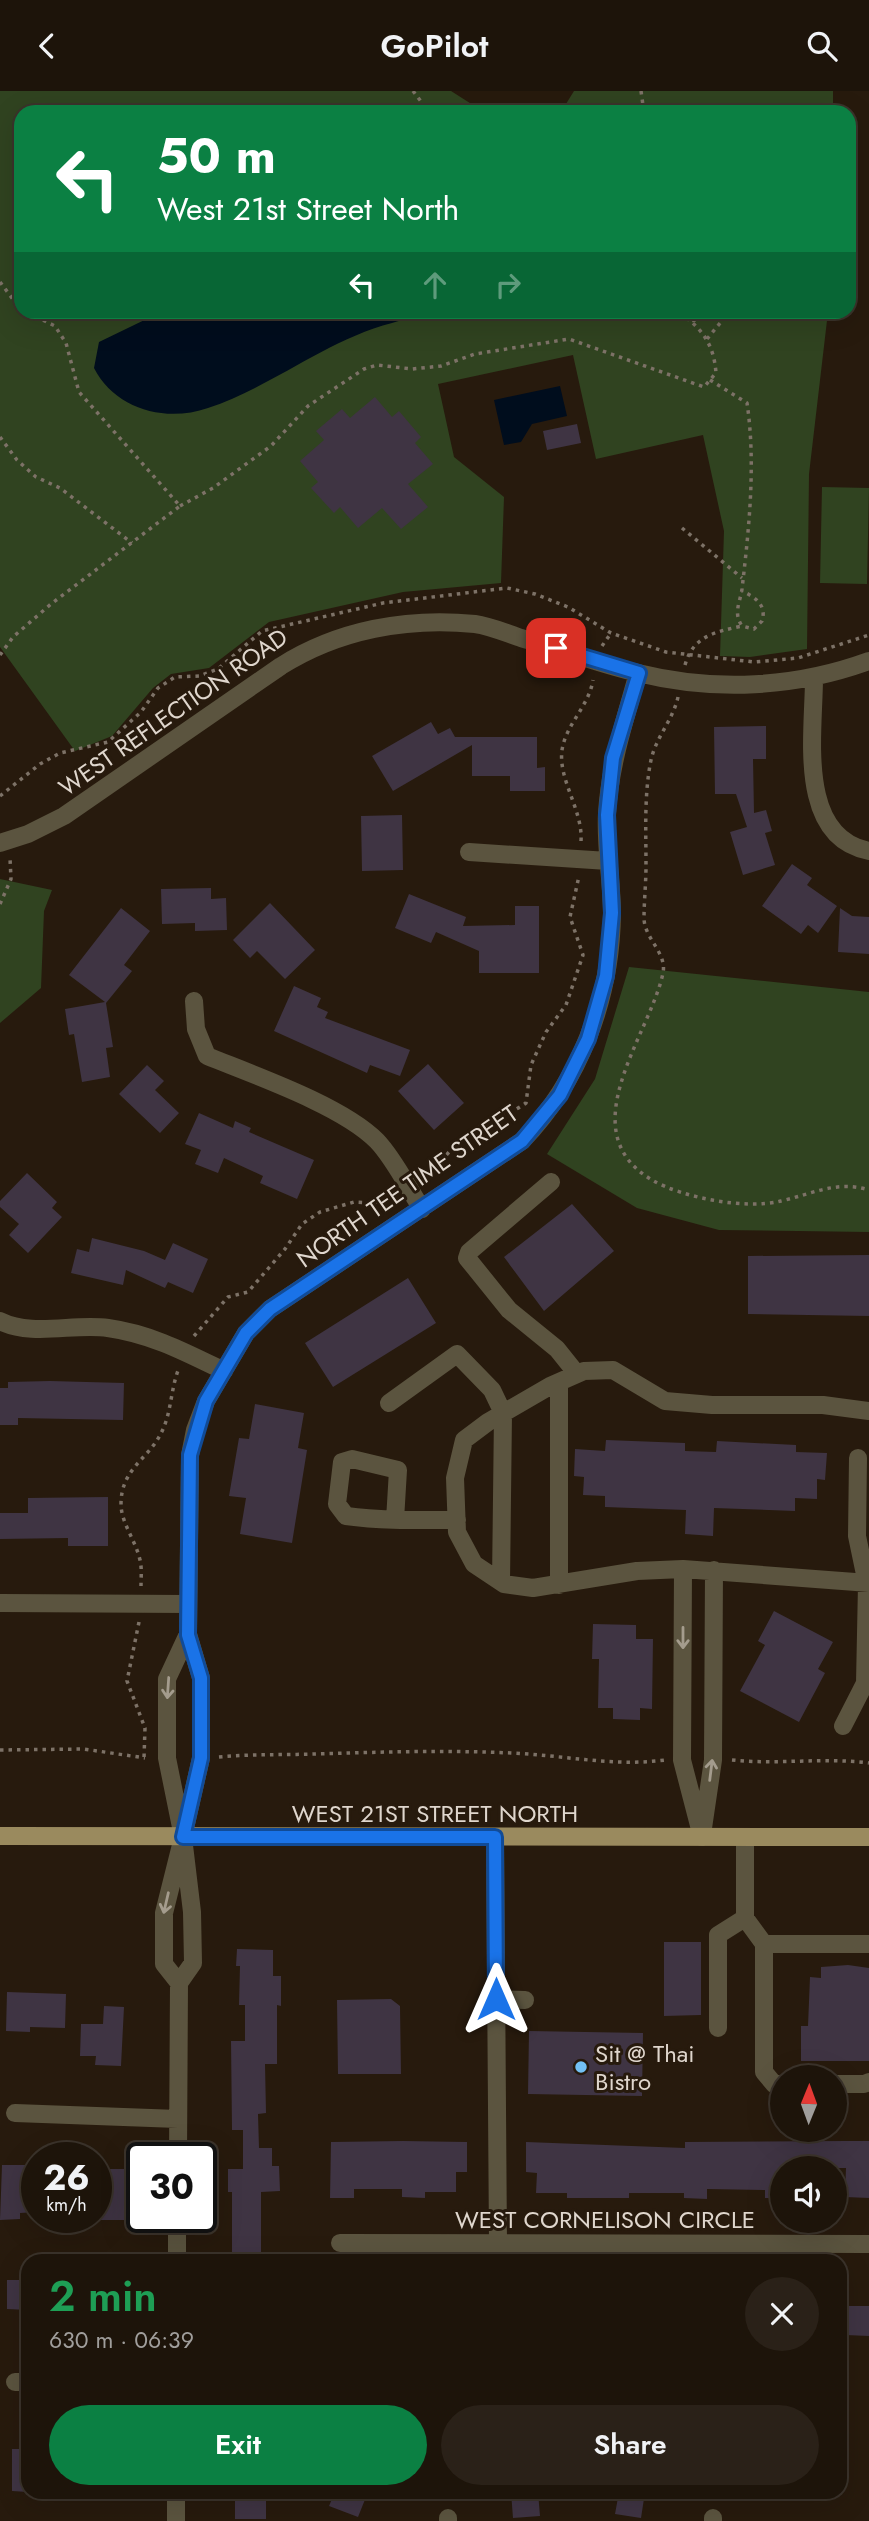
<!DOCTYPE html>
<meta charset="utf-8">
<style>
body{margin:0;font-family:Jost,sans-serif;background:#2a2118;color:#f1f3f6;height:100vh;display:flex;flex-direction:column;font-size:26px;white-space:nowrap}
*{box-sizing:border-box;margin:0}
p{font-size:23px;color:#a09e9c}
.icon{flex:none;width:38px;height:38px;fill:none;stroke:currentColor;stroke-width:2;stroke-linecap:round;stroke-linejoin:round}
.map{position:relative;flex:1;overflow:hidden}
.drawer{position:absolute;left:21px;top:2163px;width:826px;height:245px;display:flex;flex-direction:column;background:#1d140a;border-radius:21px;box-shadow:0 7px 28px #0002,0 0 0 2px #3b332b}
.drawer>*{flex:none}
.guide{position:absolute;left:14px;top:14px;width:842px;height:214px;border-radius:21px;box-shadow:0 7px 28px #0002,0 0 0 2px #3b332b;background:#0b8043;color:#fff;overflow:hidden}
.needle{width:46px;rotate:1deg}
.fabs{position:absolute;left:770px;top:1974px;display:grid;gap:14px}
.fabs a{display:grid;place-items:center;width:77px;height:77px;border-radius:50%;background:#1d140a;box-shadow:0 7px 28px #0002,0 0 0 2px #3b332b;font-size:35px}
.speed{position:absolute;left:21px;top:2051px;display:flex;gap:14px;font-size:35px;font-weight:700;text-align:center}
.speed>*{display:grid;place-content:center;width:91px;height:91px;border-radius:50%;background:#1d140a;box-shadow:0 7px 28px #0002,0 0 0 2px #3b332b;line-height:1}
.speed small{font-size:18px;font-weight:400}
.speed .limit{border:4px solid #111;border-radius:10px;background:#fff;color:#111}
.pin{position:absolute;display:grid;place-items:center;width:60px;height:60px;color:#fff;margin:-30px;border-radius:14px;box-shadow:0 4px 10px #0006}
.me{position:absolute;width:77px;margin:-38px;rotate:0deg;stroke-linejoin:round;filter:drop-shadow(0 0 5px #0008)}
.turn{display:flex;align-items:center;gap:24px;height:147px;padding:0 28px;font-size:32px}
.turn .icon{width:91px;height:91px;stroke-width:2.5}
.turn b{display:block;font-size:49px;line-height:60px}
.lanes{display:flex;align-items:center;height:66px;padding:0 28px;background:#0003;justify-content:center;gap:35px;direction:ltr}
.lanes .off{opacity:.35}
.round{display:grid;place-items:center;flex:none;width:74px;height:74px;border-radius:37px;background:#2a2118}
.head{display:flex;align-items:center;justify-content:space-between;height:119px;padding:0 28px}
h1{font-size:42px;font-weight:600;line-height:52px;color:#1e9e55}
.action{display:flex;gap:14px;margin-top:auto;padding:14px 28px}
.action a{flex:1;height:80px;border-radius:42px;background:#0b8043;color:#fff;font-size:28px;font-weight:600;line-height:80px;text-align:center}
.action a+a{background:#2a2118;color:#f1f3f6}
header{display:flex;justify-content:space-between;align-items:center;height:91px;padding:0 28px;background:#1d140a;font-size:32px;font-weight:600}
.map>svg:first-child{display:block}
</style>
<header><svg class="icon" aria-label="back" viewBox="0 0 24 24"><path d="M15 5l-7 7 7 7"/></svg>GoPilot<svg class="icon" aria-label="search" viewBox="0 0 24 24"><circle cx="10" cy="10" r="6"/><path d="M15 15l6 6"/></svg></header>
<div class="map">
<svg width="869" height="2430" viewBox="0 0 869 2430">
<rect width="100%" height="100%" fill="#271a0d"/>
<path fill="#304320" d="M0,0h451l33,21h-463v199l807,1 -19,162 -2,175 -57,8 -30,-1 4,-125 -21,-96 -107,24 -23,-104 -135,29 16,73 50,40 -3,86 -98,9 -134,30 -60,46 -38,6 -18,14 -41,48 -37,15 -75,-104z
M574,0h259v21h-272z
M822,396l47,1 -2,96 -47,-1z
M0,788l52,11 -8,21 -3,77 -41,35z
M629,876l240,25v240l-150,-2 -82,-22 -90,-54 48,-75z"/>
<path fill="#000d1d" d="M161,221v-1l335,1c-19,14 -41,1 -62,2 -14,1 -29,5 -42,9 -66,17 -120,64 -184,85 -43,15 -93,1 -114,-40l5,-26z
M560,295l7,30 -35,8 -11,18 -17,3 -10,-45z"/>
<path fill="#3f3443" d="M375,306l17,20 7,-6 22,26 -6,6 18,21 -25,20 20,23 -27,22 -19,-21 -24,20 -18,-21 -6,6 -23,-25 7,-6 -18,-21 24,-21 -8,-9 26,-22 8,9z
M577,333l4,19 -34,7 -4,-19z
M431,631l7,12 12,-6 5,9h82v31l8,-1v24h-35v-15h-38v-31l-79,46 -21,-35z
M766,635v33h-13l1,54 12,-3 6,21 -7,2 10,32 -32,10 -13,-43 17,-5 -11,-33h-21l-1,-67z
M402,724l1,55 -41,1 -1,-55z
M792,773l20,14 -5,7 30,21 -19,27 -10,-8 -7,9 -39,-28z
M211,797v11l15,-1 1,32 -32,1v-8l-33,1 -1,-35z
M409,803l57,23 -3,9 52,-1v-19h24v67h-60v-22l-43,-19 -5,11 -36,-15z
M270,812l45,47 -30,29 -28,-28 -7,7 -17,-18z
M121,817l29,23 -26,34 8,6 -26,32 7,44 -7,1 4,29 -28,5 -8,-48 -5,1 -4,-26 40,-7 -36,-27z
M840,817l12,8 17,1v37l-31,-2z
M294,895l27,12 -4,9 11,5 -3,6 85,32 -10,26 -30,-11 -3,8 -93,-42z
M428,973l36,39 -30,27 -36,-39z
M147,974l17,16 -9,9 24,23 -19,20 -41,-39z
M199,1022l34,15 2,-7 16,7 -2,4 65,28 -17,39 -37,-16 3,-7 -39,-18 -6,15 -23,-9 6,-14 -16,-6z
M27,1082l30,29 -5,6 10,9 -34,36 -19,-18 10,-11 -19,-17v-6z
M572,1113l42,47 -70,60 -40,-54z
M92,1147l52,13 21,9 8,-17 35,16 -15,34 -25,-11 -3,6 -39,-18 -3,15 -52,-12 6,-24 12,3z
M869,1164v61l-121,-2v-58z
M408,1187l28,45 -103,64 -28,-44z
M50,1290l74,2 -1,37 -105,-2v7h-18v-37h8v-6z
M255,1313l49,9 -6,35 9,2 -15,93 -52,-9 6,-36 -17,-2 10,-58 10,1z
M606,1349l79,3v8l31,1 1,-11 79,4v7l31,1 -2,27 -8,-1v20l-22,-1v13l-81,-3 -1,28 -28,-2 1,-24 -81,-3v-11l-22,-1 1,-18 -10,-1 1,-27 30,2z
M108,1406v49h-40v-8l-68,1v-26h28v-15z
M774,1520l59,31 -15,27 7,4 -26,49 -59,-31 25,-46 -7,-4z
M593,1533l43,1v14h17l-1,70 -12,-1v12l-27,-1v-11h-15l1,-49h-7z
M664,1851h37v73l-37,1z
M237,1858l36,1v26h8v30l-4,-1v59h-12l1,49 -8,1 1,34h13v18h7l1,25 -19,1v65h-29v-65h-4v-23h15v-39h-11l-1,-89h14v-36h-6l1,-39h-4z
M848,1874l21,3v93h-68v-35h7l2,-49 11,1v-11z
M7,1901l59,2 -1,34 -35,-1v5l-24,-1z
M391,1908l9,7 1,68h-63l-1,-74z
M104,1915l20,1 -3,59 -26,-1 1,-9h-16l1,-32h22z
M529,1940l114,2 -1,63 -114,-2z
M403,2050l64,1v30h-11v20h-31v6l-23,-1v-8h-48v9h-24l1,-56z
M847,2050h22v57l-24,-1 1,-29h-64v30h-17v-8l-58,-1v10l-23,-1v-5h-55v5h-62v-5h-31l1,-20 -11,-1v-30l159,6v-6z
M2,2074h24v16h11v31l-17,1v6l-20,1z
M109,2078h22l-2,51h-33v-36h12z
M7,2189h21v30l-21,-1z
M845,2215h24v30l-24,-1z
M12,2358h16v43l-16,-1z
M235,2401h31v27h-31z
M335,2401h33l-10,25 -29,-11z
M511,2401h27l2,24 -27,2z
M619,2401h26l-4,26 -26,-4z"/>
<g fill="none" stroke-linecap="round" stroke-linejoin="round">
<path stroke="#7d7267" stroke-width="3.5" stroke-dasharray="3.5 5" stroke-linecap="butt" d="M413,0l16,21
M641,0l3,21
M0,191l21,28
M693,220l1,11
M707,248l23,-28
M710,289l37,23c9,60 2,126 -5,186 -2,14 -9,24 0,37l12,3 8,-8c5,-16 -7,-24 -20,-30
M0,346l17,23 19,17 24,11 72,55
M180,415l33,-18 58,-42 37,-40 56,-37 13,-4 35,4 29,-3 34,-12 94,-15 135,48 12,-14c-2,-29 -15,-47 -40,-62
M682,437l60,50
M602,555l9,-13
M0,564l13,-18 38,-33 129,-98 -101,-114 -13,-49 -11,-17 -31,-15
M685,574c8,-29 30,-33 57,-39
M678,606c-5,23 -22,40 -27,63 -7,34 -5,71 -5,106 0,17 -2,35 -2,53 1,20 23,34 19,54 -13,62 -94,158 -11,207 31,18 95,30 129,21 31,-7 56,-21 88,-11
M0,705l40,-32 20,-11 48,-11 33,-30 17,-24 17,-11 24,-1 19,-7 44,-38 121,-28 124,-15 28,6 33,13 43,26 55,19 88,10 44,-4 71,-23
M581,750c2,-31 -23,-61 -19,-91 4,-26 27,-44 31,-70
M0,813l11,-25 -1,-21
M421,1086c18,-10 26,-25 41,-38 19,-17 44,-22 64,-36l5,-38 15,-33 20,-27 17,-50 -13,-38 9,-41
M194,1245l34,-39 20,-5 37,-43 17,-25 18,-12 34,-10 20,1 20,-9
M141,1495c0,-8 1,-18 -1,-26 -4,-19 -19,-37 -19,-56 0,-35 27,-45 39,-69 12,-21 10,-45 19,-67
M139,1531l-12,59 18,47 -1,30
M0,1659l84,-1 61,9
M219,1666c32,-3 64,-2 96,-3 66,-2 131,-4 196,-1 52,2 101,14 154,7
M732,1669c46,5 91,-3 137,3"/>
<path stroke="#5b543f" stroke-width="18" d="M814,587c0,54 -18,159 55,173
M0,752l28,-9 36,-18 217,-150c57,-36 126,-49 194,-42 15,2 31,9 46,14 39,11 78,26 117,35 77,19 157,15 231,-12
M469,761l139,9
M194,910l2,28 11,27c47,19 136,50 170,85 18,19 31,47 45,68
M551,1091l-82,70 -2,6 42,52 48,39 20,25
M0,1230c32,16 74,2 108,7 43,6 77,24 116,43
M559,1291v203
M389,1312l68,-49 35,36 11,23 -2,169
M869,1320l-46,-6h-111l-47,-4 -52,-31 -29,1 -34,15 -62,36 -24,18 -9,38 2,54 17,32 30,20 29,4 104,-17 46,-2 186,14
M395,1429l3,-50 -46,-11 -10,3 -5,42 9,12c37,5 74,4 111,4
M683,1478l-1,191 20,77
M0,1512l188,1
M188,1543l2,-179 5,-25 11,-29 40,-68 24,-24 252,-168c58,-60 89,-143 90,-227 0,-33 -7,-67 -5,-101 3,-49 18,-93 31,-140
M843,1635l22,-43 2,-99 -10,-48 1,-78
M703,1737l10,-68 1,-190
M183,1746l-19,76v51l15,19 14,-20 -1,-51 -9,-75 -16,-79v-79l21,-45 13,44v80l-18,79
M495,1746l3,406
M745,1746v81l19,26h105
M764,1853v128l10,12h8
M496,1908l29,1
M718,1937v-93l27,-17
M835,1993h29l5,-2
M15,2022l163,6
M178,2067l1,-175
M340,2152l529,1
M177,2170v-44
M15,2291h13
M713,2427v3
M176,2430v-29
M448,2430v-3"/>
<path stroke="#9a8a5e" stroke-width="18" d="M0,1745l869,1"/>
</g>
<defs><path id="oneway-shaft" d="M-6 0H5M1.5-3L5.5 0L1.5 3" fill="none" stroke-width="1.6" stroke-linecap="round" stroke-linejoin="round" transform="scale(1.75)"/></defs>
<g stroke="#a49c8d">
<use href="#oneway-shaft" transform="translate(683 1547) rotate(90)"/>
<use href="#oneway-shaft" transform="translate(168 1597) rotate(94)"/>
<use href="#oneway-shaft" transform="translate(711 1679) rotate(-83)"/>
<use href="#oneway-shaft" transform="translate(166 1812) rotate(103)"/>
</g>
<g fill="none" stroke-linecap="round" stroke-linejoin="round">
<g stroke="#114b97" stroke-width="18">
<path id="route" d="M496,1908l-1,-162h-312l18,-79v-80l-13,-43 2,-180 16,-54 40,-68 24,-24 252,-168 38,-46 28,-56 18,-63 6,-63 -5,-98 6,-57 26,-85 -83,-25"/>
</g>
<use href="#route" stroke="#1a73e8" stroke-width="12"/>
</g>
<circle fill="#73c1f5" stroke="#271a0d" stroke-width="2.5" cx="581" cy="1976" r="7"/>
<g text-anchor="middle" dominant-baseline="central" stroke-width="6" stroke-linejoin="round" paint-order="stroke">
<g font-size="24" fill="#dfd6cd" stroke="#271a0d">
<text transform="translate(173 621) rotate(-35)">WEST REFLECTION ROAD</text>
<text transform="translate(407 1095) rotate(-35)">NORTH TEE TIME STREET</text>
<text x="435" y="1722">WEST 21ST STREET NORTH</text>
<text x="605" y="2128">WEST CORNELISON CIRCLE</text>
</g>
<g font-size="24" fill="#dfd6cd" stroke="#271a0d" text-anchor="start">
<text x="595" y="1962">Sit @ Thai<tspan x="595" dy="28">Bistro</tspan></text>
</g>
</g>
</svg>
<div class="fabs">
<a><svg class="needle" viewBox="-14 -14 28 28"><path d="M0-13l5 13h-10z" fill="#e53935"/><path d="M0 13l5-13h-10z" fill="#a09e9c"/></svg></a>
<a><svg class="icon" aria-label="sound" viewBox="0 0 24 24"><path d="M4 9h4l5-4v14l-5-4H4zM17 9q2 3 0 6"/></svg></a>
</div>
<div class="speed"><div>26<small>km/h</small></div><div class="limit">30</div></div>
<div class="pin" style="left:556px;top:557px;background:#d93025"><svg class="icon" aria-label="arrive" viewBox="0 0 24 24"><path d="M6 21V4h12l-3 4 3 4H6"/></svg></div>
<svg class="me" style="left:496px;top:1908px" viewBox="-20 -20 40 40"><path d="M0-17L14 15 0 8-14 15z" fill="#1a73e8" stroke="#fff" stroke-width="4"/></svg>
<div class="guide">
<div class="turn"><svg class="icon" aria-label="left" viewBox="0 0 24 24"><path d="M17 20v-9H6M10 6l-5 5 5 5"/></svg><div><b>50 m</b>West 21st Street North</div></div>
<div class="lanes"><svg class="icon" aria-label="left" viewBox="0 0 24 24"><path d="M17 20v-9H6M10 6l-5 5 5 5"/></svg><svg class="icon off" aria-label="ahead" viewBox="0 0 24 24"><path d="M12 20V5M6 11l6-6 6 6"/></svg><svg class="icon off" aria-label="right" viewBox="0 0 24 24"><path d="M7 20v-9h11M14 6l5 5-5 5"/></svg></div>
</div>
<section class="drawer">
<div class="head"><div><h1>2 min</h1><p>630 m · 06:39</p></div><a class="round"><svg class="icon" aria-label="close" viewBox="0 0 24 24"><path d="M6 6l12 12M18 6L6 18"/></svg></a></div>
<div class="action"><a>Exit</a><a>Share</a></div>
</section>
</div>
